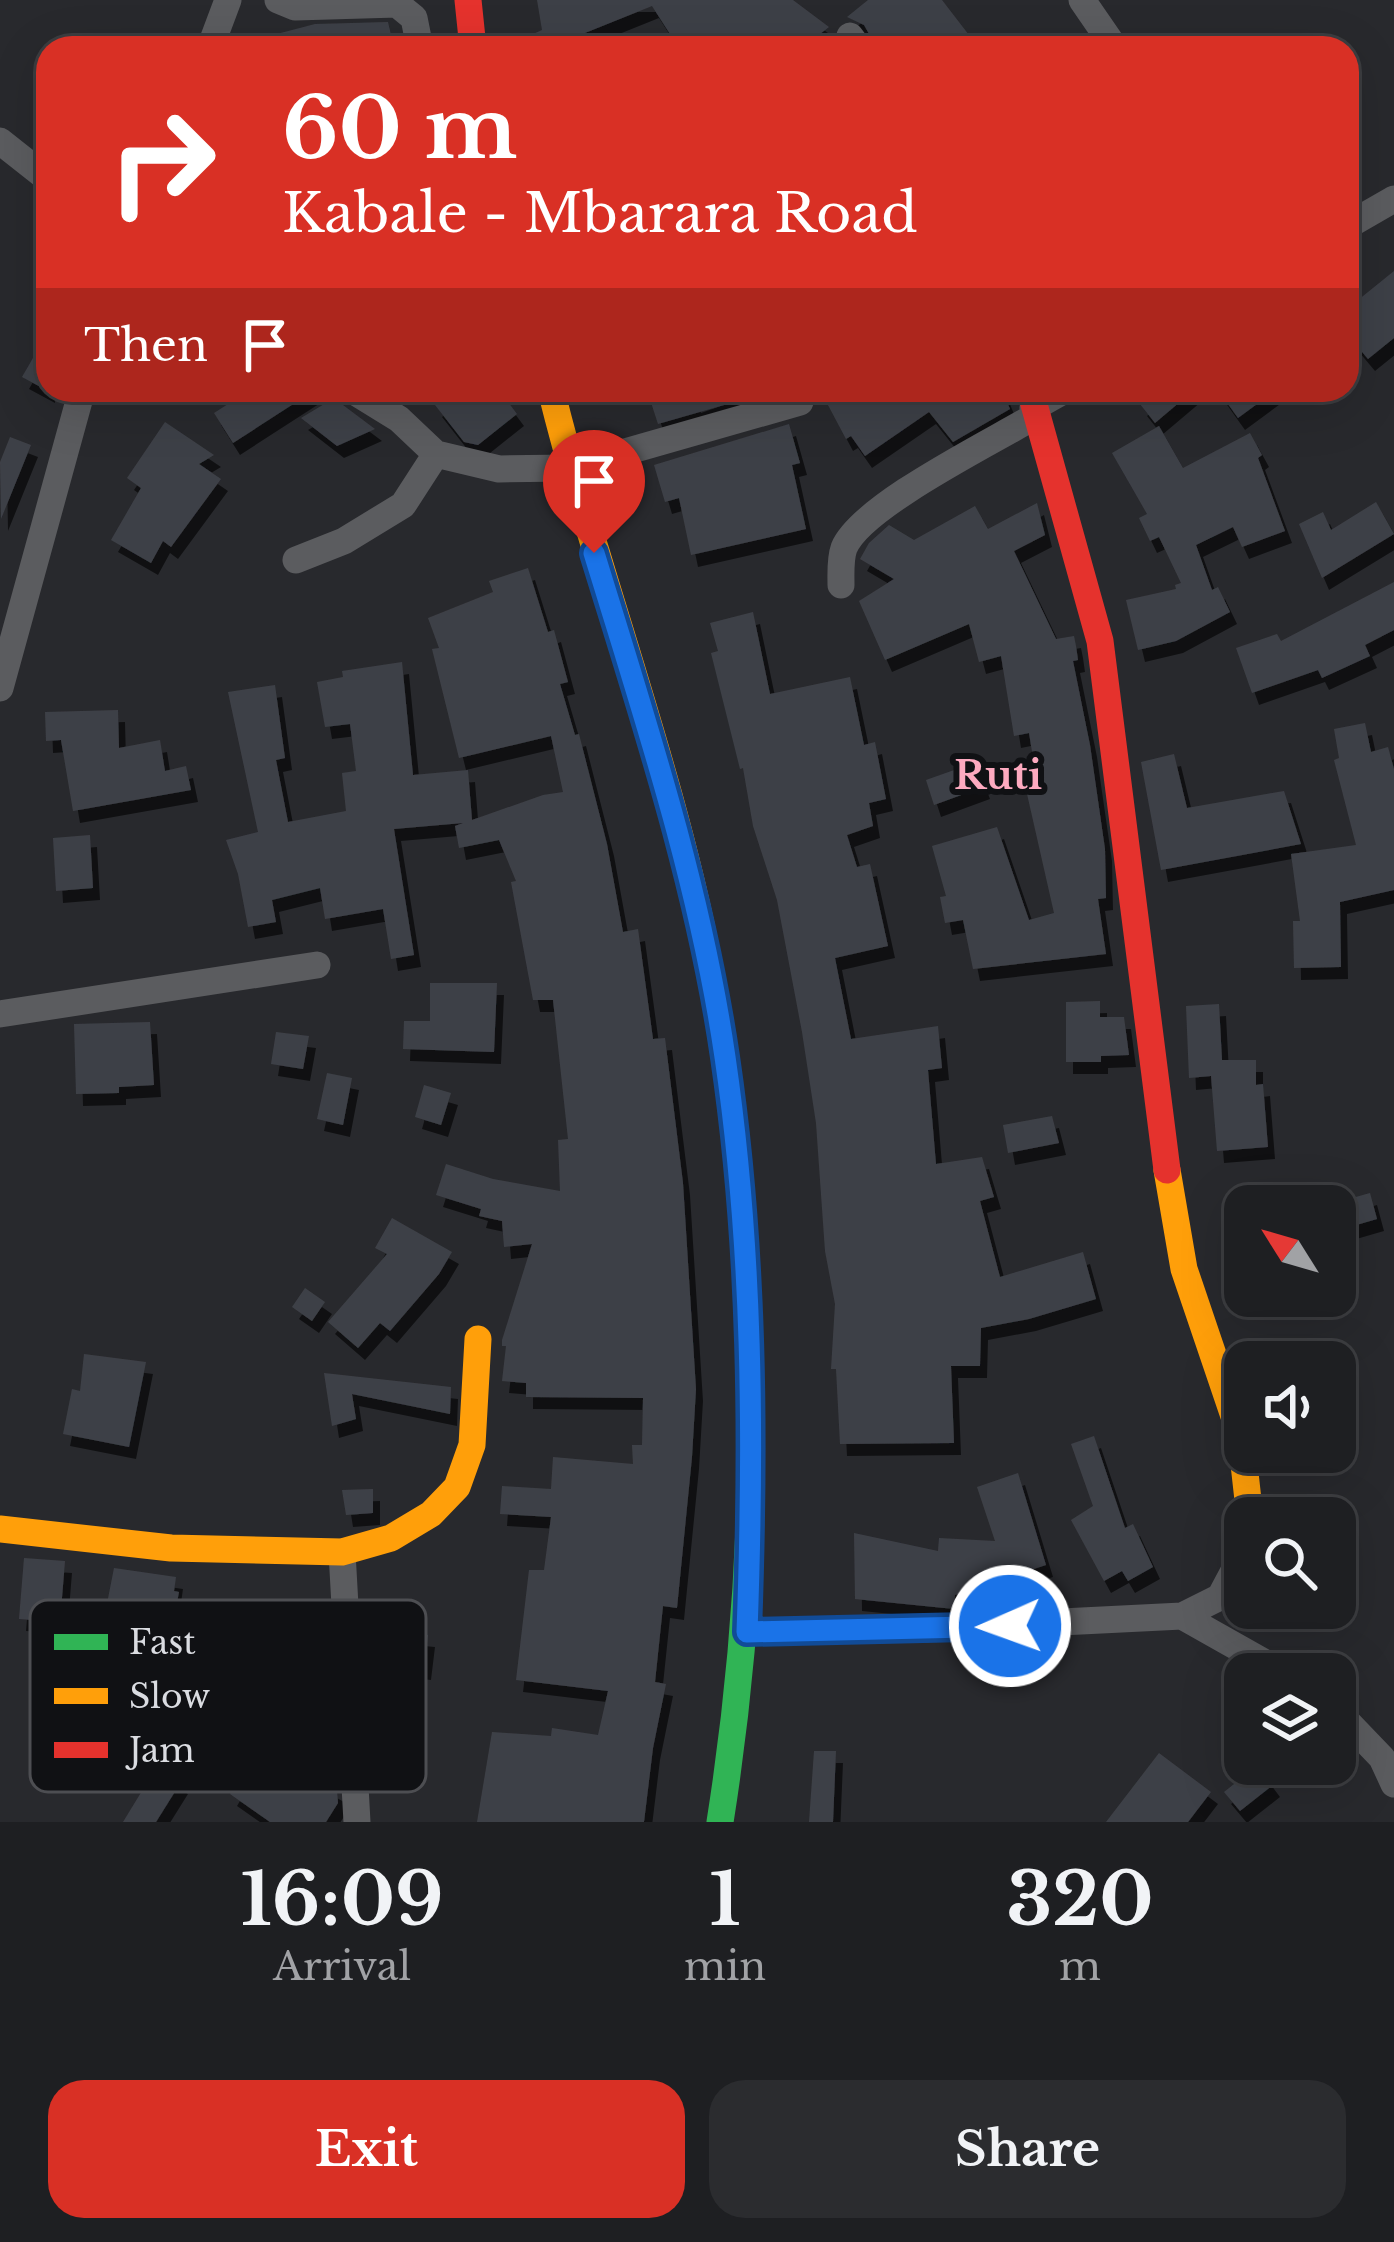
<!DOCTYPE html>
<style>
body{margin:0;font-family:"Libre Baskerville",serif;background:#2b2c2f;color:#f1f3f6;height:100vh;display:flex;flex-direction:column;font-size:45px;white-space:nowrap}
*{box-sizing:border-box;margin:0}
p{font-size:39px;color:#a1a2a5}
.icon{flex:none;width:66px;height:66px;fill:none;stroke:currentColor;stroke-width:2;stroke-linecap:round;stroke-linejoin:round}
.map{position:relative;height:1822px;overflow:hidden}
.details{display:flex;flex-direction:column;background:#1e1f22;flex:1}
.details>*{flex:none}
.top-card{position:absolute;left:36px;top:36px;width:1323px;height:366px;border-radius:36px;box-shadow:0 12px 48px #0002,0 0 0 3px #3c3d40;background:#d93025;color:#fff;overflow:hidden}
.needle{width:78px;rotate:307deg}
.fabs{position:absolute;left:1224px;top:1185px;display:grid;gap:24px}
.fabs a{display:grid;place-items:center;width:132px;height:132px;border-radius:24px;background:#1e1f22;box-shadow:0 12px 48px #0002,0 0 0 3px #3c3d40;font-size:60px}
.pin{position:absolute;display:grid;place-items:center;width:102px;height:102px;color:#fff;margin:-123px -51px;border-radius:50% 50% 50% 0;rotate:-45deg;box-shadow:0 0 12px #0007}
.pin .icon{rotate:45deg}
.me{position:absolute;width:132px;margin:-66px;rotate:268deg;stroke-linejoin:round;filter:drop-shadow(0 0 9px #0008)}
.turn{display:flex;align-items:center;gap:42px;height:252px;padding:0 48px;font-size:54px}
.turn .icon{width:156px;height:156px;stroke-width:2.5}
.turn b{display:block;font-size:84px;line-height:102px}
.then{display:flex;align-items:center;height:114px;padding:0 48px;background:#0003;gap:24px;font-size:45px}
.eta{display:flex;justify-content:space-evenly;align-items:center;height:204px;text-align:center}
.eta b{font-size:72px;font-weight:700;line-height:84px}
.action{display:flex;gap:24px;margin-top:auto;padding:24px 48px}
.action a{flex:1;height:138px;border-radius:36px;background:#d93025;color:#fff;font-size:48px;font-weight:700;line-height:138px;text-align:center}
.action a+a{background:#2b2c2f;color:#f1f3f6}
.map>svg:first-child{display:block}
</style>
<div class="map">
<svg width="1394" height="1822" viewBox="0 0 1394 1822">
<defs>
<filter id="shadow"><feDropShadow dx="7" dy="12" stdDeviation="0" flood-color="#0009"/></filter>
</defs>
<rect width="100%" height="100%" fill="#28292d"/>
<path fill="#3e4047" filter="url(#shadow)" d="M537,0h256l36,27 -27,21h-123l-27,-42 -72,29 5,13h-83l40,-18z
M868,0h74l37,48h-102l-13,-23 -17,-8z
M388,22l6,26h-139l-1,-8 61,-16z
M1394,271v67l-26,21 -21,-25v-25z
M48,332v59l-26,-14z
M250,390h65l-82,53 -19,-30z
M454,390h45l18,24 -39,31 -14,-3 -29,-37z
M647,390h43l4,11 31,-11h51l-118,34z
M820,390h182l8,19 -57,33 -24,-30 -64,44 -14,-20 -5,3z
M1156,390h38l-39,33 -15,-19z
M1218,390h58l-38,28z
M336,397l7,8 32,24 -38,17 -36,-28z
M165,422l49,33 -15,9 22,15 -50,68 -8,-6 -12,22 -40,-23 30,-52 -14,-10z
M789,424l11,39 -8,2 14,64 -115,26 -12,-57 -14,4 -11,-37z
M1159,426l24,42 67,-35 12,22 -4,3 27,73 -43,16 -9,-20 -37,18 16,45 6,-3 12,25 -54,29 -38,9 -12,-50 50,-11 -1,-4 6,-2 -22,-46 -9,4 -11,-23 8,-4 -35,-61z
M10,437l21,8 -30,74 -1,-57z
M1376,502l18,32 -72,44 -23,-54 24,-12 8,18z
M1037,503l8,32 -31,16 42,88 18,-3 2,10 2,14 -5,1 17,84 15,104 1,49 -8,1 8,55 -133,15 -10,-49 -18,3 -5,-26 6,-1 -14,-50 65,-19 32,93 25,-7 -29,-128v-6l11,-3 -7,-43 -15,3 -13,-80 -22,6 -10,-38 -84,36 -26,-59 35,-22 -34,-20 9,-16 20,-18 25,15 61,-34 13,23z
M528,568l20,64 6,-2 14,52 -8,2 15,51 4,-1 28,110 16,88 15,-3 15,110 12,-1 18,145 13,206 -4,68 -15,151 -14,-2 -8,76 11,2 -13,64 -9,74h-167l15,-90 59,4 1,-8 46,7 10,-44 -92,-11 13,-110h15l7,-53 -51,-3 2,-28 49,3 2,-32 80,7 -1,-19h10l1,-47 -117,-1v-14l-24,-2 4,-35h-4v-6l30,-96 -28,3 -2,-26 -23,-5 2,-7 -45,-14 10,-31 47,15 67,12 -2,-51 10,-1 -15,-139h-20l-22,-118 5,-1 -17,-41 -40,8 -4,-22 8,-3 -69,6 20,126 -23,4 -8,-50 -58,10 -5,-31 -48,12 4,22 -28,5 -10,-53 -12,-34 32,-8 -30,-140 47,-7 10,73 -9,2 12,62 58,-11 -4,-38 14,-2 -6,-47 -25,3 -8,-45 26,-5 -1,-6 60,-9 11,113 55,-5 4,50 71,-25 20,-3 -12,-56 -92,22 -27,-109 7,-1 -11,-30 65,-26 -4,-11z
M1394,582v48l-29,15 5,11 -48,22 -4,-8 -66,23 -16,-45 41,-14 4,7z
M753,612l17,82 80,-17 14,68 11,-3 11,57 -17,4 4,23 -26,9 10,32 13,-3 18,82 -53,12 16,81 87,-13 4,42 -14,2 8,94 46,-7 12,40 -14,4 20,76 83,-25 13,47 -67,20 -48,9 -1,38h-29l3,77 -114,1 -4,-75h-5l4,-65 -10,-53 -9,-128 -14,-91 -25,-132 -24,-74 -10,-58 -3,1 -29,-116 7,-2 -8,-28z
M118,710l1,38 41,-8 5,31 21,-5 5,24 -118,21 -12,-71 -15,1 -1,-29z
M1365,723l6,29 17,-5 6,22v121l-54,12 1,65 -47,1 -1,-47h7l-9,-67 65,-9 -22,-85 5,-2 -5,-29z
M1174,754l13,54 97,-17 17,53 -140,26 -20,-108z
M974,763l9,24 -49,18 -8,-25z
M90,835l3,53 -37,3 -3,-53z
M430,983h67l-3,69 -91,-3 1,-28h26z
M1100,1001v16h24l5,38 -28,1v6h-35v-60z
M1219,1004l3,56h34v25l7,-1 5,63 -51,4 -6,-75 -22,2 -3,-72z
M150,1022l4,63 -35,2v6l-43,1 -2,-70z
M276,1032l33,4 -6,33 -32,-5z
M327,1073l25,5 -9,47 -26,-6z
M424,1085l27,8 -10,32 -26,-8z
M1052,1116l7,27 -51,10 -5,-28z
M1370,1193l7,26 -31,9 -8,-26z
M392,1218l60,34 -13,22 -49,57 -10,-8 -22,25 -30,-26 59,-68 -12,-6z
M305,1288l20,14 -13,19 -20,-14z
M84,1354l62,8 -17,85 -66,-13 9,-45 8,2z
M324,1373l127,14 -1,27 -98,-20 4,25 -24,7z
M1094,1436l31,92 8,-4 20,43 -25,14 -6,-10 -18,10 -33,-61 22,-14 -22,-62z
M1018,1473l28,92 -91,30 -1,14 -99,-10 -1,-66 84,18 1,-13 56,3 -18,-54z
M373,1489v24l-27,2 -4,-25z
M24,1558l41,3 -5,61 -41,-3z
M114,1568l62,9 -2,14 5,1 -12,63 -34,-6 -28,99 -25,-7z
M364,1629l64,6 -4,33 -58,-6z
M217,1660l26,20 -4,10 73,18 3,5 -6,61 28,16 1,13 -12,19h-56l-40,-28 7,-12 -20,-6 15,-49 -28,-23z
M814,1751h22l-3,71h-24z
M1159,1753l52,39 -23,30h-82z
M1258,1765l15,20 -33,26 -16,-19z
M156,1768l25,14 -25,40h-33z"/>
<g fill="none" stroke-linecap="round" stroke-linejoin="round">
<path stroke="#5b5c5f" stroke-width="27" d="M278,0l17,7 102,-3 17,14 6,30
M1082,0l33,48
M850,36l9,12
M210,48l18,-48
M0,141l48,38
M1347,226l47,-27
M352,390l47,29 37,35 63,15 70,-1 231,-66
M1033,408l32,-18
M296,560l48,-19 59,-36 33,-51
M841,585c0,-12 -1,-26 3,-37 17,-42 148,-106 191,-132
M0,688l82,-298
M0,1014l317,-49
M342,1552l15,270
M1182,1616l38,-19 25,-47
M747,1632l174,-3 261,-13 103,58
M1335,1709l47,49 12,26"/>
<path stroke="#30b455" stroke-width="27" d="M709,964c52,283 56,574 11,858"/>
<path stroke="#ff9f0a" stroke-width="27" d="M551,390c48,193 121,379 158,574
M1167,1170l17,99 57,168 9,81
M0,1529l171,19 171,4 49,-14 40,-24 26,-27 15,-42 6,-106"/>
<path stroke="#e5322d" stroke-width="27" d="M468,0l5,48
M1030,390l70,251 67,529"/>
</g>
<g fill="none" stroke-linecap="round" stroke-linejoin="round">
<g stroke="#114b97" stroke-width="30">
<path id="route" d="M594,553c51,166 106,332 131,504 28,191 29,382 22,575l263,-6"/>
</g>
<use href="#route" stroke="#1a73e8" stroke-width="21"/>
</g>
<g text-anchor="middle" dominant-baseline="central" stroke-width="12" stroke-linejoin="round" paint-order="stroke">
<g font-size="39" font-weight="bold" fill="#fdaac0" stroke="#101114">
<text x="998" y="775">Ruti</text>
</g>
</g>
<rect x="30" y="1600" width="396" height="192" rx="18" fill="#101114" stroke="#4d4e52" stroke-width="3"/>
<rect x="54" y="1634" width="54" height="16" fill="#30b455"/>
<rect x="54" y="1688" width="54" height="16" fill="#ff9f0a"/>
<rect x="54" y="1742" width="54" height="16" fill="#e5322d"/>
<g font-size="33" fill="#dadce1">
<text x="129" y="1654">Fast</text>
<text x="129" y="1708">Slow</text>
<text x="129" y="1762">Jam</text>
</g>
</svg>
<div class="fabs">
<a><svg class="needle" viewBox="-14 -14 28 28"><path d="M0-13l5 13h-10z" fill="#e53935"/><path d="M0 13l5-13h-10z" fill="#a1a2a5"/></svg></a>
<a><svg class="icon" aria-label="sound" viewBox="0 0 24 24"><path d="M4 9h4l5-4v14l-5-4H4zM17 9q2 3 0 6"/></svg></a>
<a><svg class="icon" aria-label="search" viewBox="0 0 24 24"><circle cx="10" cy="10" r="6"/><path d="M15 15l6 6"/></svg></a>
<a><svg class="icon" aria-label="layers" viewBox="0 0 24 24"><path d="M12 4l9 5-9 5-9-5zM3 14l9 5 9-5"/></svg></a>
</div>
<div class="pin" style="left:594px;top:553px;background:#d93025"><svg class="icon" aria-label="arrive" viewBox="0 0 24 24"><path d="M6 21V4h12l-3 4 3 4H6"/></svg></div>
<svg class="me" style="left:1010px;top:1626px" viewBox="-20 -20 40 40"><circle r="17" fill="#1a73e8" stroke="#fff" stroke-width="3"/><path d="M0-11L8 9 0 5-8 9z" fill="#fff"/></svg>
<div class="top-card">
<div class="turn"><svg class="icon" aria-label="right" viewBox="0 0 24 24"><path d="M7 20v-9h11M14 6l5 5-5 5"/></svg><div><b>60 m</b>Kabale - Mbarara Road</div></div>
<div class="then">Then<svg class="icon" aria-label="arrive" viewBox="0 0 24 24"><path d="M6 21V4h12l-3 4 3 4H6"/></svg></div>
</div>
</div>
<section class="details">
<div class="eta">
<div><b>16:09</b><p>Arrival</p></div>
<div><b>1</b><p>min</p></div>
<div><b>320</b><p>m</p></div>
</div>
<div class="action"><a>Exit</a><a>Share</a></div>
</section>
